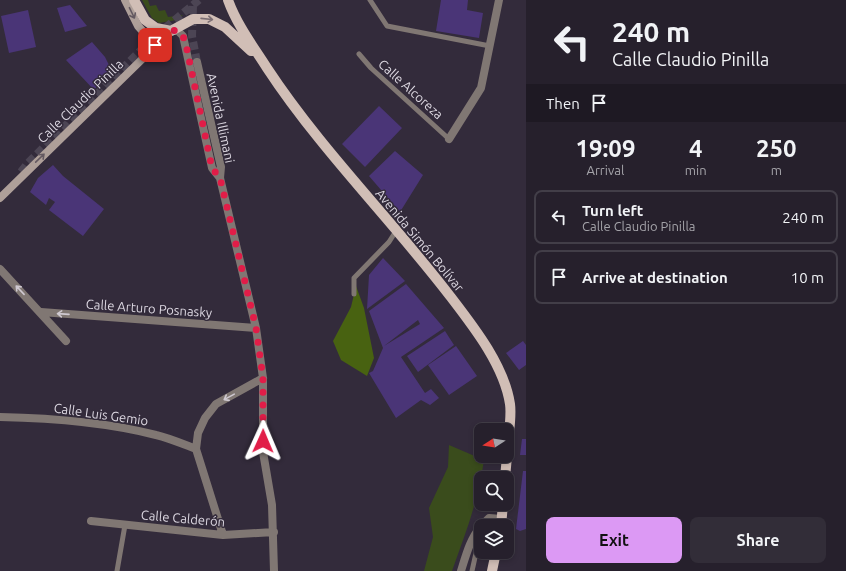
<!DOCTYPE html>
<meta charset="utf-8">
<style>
body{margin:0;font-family:Ubuntu,sans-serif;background:#322d38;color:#f1f3f6;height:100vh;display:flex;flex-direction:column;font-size:15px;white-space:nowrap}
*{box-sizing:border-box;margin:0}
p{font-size:13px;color:#a4a3a9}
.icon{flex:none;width:22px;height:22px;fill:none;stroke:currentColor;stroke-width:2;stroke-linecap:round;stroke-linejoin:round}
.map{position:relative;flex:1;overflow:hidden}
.panel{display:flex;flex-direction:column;background:#26202c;width:320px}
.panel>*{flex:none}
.banner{background:#26202c;color:#f1f3f6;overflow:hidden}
.needle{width:26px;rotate:258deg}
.controls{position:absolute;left:474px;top:423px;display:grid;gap:8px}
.controls a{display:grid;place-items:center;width:40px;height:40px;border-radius:8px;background:#26202c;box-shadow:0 2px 6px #0003,0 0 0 1px #423e48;font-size:20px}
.pin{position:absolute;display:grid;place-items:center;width:34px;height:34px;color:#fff;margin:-17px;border-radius:8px;box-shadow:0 2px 6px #0006}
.me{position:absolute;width:44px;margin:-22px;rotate:1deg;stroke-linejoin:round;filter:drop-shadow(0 0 3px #0008)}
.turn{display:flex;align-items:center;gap:14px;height:84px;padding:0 20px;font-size:18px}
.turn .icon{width:52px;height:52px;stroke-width:2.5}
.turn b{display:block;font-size:28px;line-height:34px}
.then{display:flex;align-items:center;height:38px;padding:0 20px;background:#0003;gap:8px;font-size:15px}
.eta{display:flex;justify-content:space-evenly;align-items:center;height:68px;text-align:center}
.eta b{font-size:24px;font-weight:600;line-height:28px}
.button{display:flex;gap:8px;margin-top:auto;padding:8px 20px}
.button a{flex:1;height:46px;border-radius:8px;background:#dc99f4;color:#111;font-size:16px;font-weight:600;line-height:46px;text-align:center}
.button a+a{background:#322d38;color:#f1f3f6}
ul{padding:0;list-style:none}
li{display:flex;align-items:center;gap:12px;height:54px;margin:0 8px 6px;padding:0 12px;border:2px solid #423e48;border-radius:8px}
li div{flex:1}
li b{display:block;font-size:15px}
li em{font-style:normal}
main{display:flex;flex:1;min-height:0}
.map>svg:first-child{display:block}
</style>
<main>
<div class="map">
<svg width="526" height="571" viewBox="0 0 526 571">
<rect width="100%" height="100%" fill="#332b3b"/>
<path fill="#3a4c1c" d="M142,0h6l2,6 6,-1 3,6 6,-1 3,7 15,-2 -7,5 -17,3 -7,-5z
M449,445l35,15c-6,41 -18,72 -32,111h-28l9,-34 -4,-29 19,-41z"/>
<path fill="#486211" d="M356,286l8,22 10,50 -7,18 -26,-16 -8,-19 18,-34z"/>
<path fill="#4a3577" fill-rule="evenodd" d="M441,0h27l-1,10 16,3 -4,25 -43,-7z
M70,5l17,21 -22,6 -8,-24z
M28,10l8,37 -27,6 -8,-37z
M92,42l13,15 5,10 -4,9 -12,14 -28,-30z
M379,106l23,22 -37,39 -23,-23z
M395,151l28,24 -23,37 -31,-36z
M53,165l10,11 41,33 -21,27 -34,-26 6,-8 -6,-4 -3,7 -16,-13 8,-14z
M383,258l22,23 -38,28 2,-34z
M406,284l38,44 -43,29 24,36 6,-4 8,9 -9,7 -9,-5 -25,18 -27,-45 4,-2 10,-23 -14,-37zM418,320l2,4 -36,22z
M445,331l9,14 -36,27 -11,-16z
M523,341l3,4v20l-7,5 -13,-17z
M456,346l21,30 -28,19 -21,-30z
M522,439h4v16h-6z
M523,471h3v58l-6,2 -4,-2z"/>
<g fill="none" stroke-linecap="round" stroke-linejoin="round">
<path stroke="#4c4554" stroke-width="8" stroke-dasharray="8 4" stroke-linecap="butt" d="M193,6l-1,30 5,26"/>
<path stroke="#4c4554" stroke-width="8" stroke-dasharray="8 4" stroke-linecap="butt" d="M21,172l6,-8 126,-126 46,-38"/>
<path stroke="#807773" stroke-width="5" d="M370,0l17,26 103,20
M359,54l12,14 78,71
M354,294v-16l35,-36 7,-11
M117,571l8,-46
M472,571l6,-27 -2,-11"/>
<path stroke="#807773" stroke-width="8" d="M171,31h7l5,5 29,132 8,10
M197,62l24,105 -1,11 36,150 7,50v74l9,53 2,66
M449,139l32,-51 18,-88
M0,269l66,72
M41,312l215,16
M0,417c52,1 105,5 156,18 13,3 27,9 40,14
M91,521l132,14 51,-3
M481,526l8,-8 13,1
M223,535l-27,-86 2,-16 7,-15 11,-14 47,-26
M461,571c5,-16 9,-32 20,-45"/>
<path stroke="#ae9f99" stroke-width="8" d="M125,0l13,26 17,19
M0,198l171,-167"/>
<path stroke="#d1beb6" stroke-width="10" d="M134,0l11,20 11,8 15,3 22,-12h16l16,8 26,24
M228,0c9,25 25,46 39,68 54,82 124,151 183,228 23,30 54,69 60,108 2,14 -2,33 -3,48
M505,478l2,-22
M501,526l2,-22
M492,571l4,-19"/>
</g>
<defs><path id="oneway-shaft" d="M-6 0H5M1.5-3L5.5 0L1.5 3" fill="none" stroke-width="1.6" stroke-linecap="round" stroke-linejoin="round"/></defs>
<g stroke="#645961">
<use href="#oneway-shaft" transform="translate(132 13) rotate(64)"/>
<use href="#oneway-shaft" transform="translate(40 158) rotate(-44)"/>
</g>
<use stroke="#7a6d72" href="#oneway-shaft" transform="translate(207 19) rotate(6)"/>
<g stroke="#cfc9d1">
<use href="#oneway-shaft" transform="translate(20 290) rotate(-133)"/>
<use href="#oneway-shaft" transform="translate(63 314) rotate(-176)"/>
<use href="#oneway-shaft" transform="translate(229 397) rotate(151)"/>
</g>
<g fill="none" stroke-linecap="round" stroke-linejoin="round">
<path stroke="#e11d48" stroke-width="7" stroke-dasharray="0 12.6" d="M155,45l16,-15 7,1 5,5 3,9 26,123 8,10 36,150 7,50v63"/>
</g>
<g text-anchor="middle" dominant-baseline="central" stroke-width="3" stroke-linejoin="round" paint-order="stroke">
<g font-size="13" fill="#ddd8e2" stroke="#332b3b">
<text transform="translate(411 89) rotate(42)">Calle Alcoreza</text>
<text transform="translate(80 101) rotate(-44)">Calle Claudio Pinilla</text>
<text transform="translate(221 118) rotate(78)">Avenida Illimani</text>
<text transform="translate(420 240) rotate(50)">Avenida Simón Bolívar</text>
<text transform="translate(149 308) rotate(4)">Calle Arturo Posnasky</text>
<text transform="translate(101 414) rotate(8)">Calle Luis Gemio</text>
<text transform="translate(183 518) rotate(5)">Calle Calderón</text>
</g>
</g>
</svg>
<div class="controls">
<a><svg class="needle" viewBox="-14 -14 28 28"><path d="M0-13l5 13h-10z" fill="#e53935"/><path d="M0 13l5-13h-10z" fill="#a4a3a9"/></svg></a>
<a><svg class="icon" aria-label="search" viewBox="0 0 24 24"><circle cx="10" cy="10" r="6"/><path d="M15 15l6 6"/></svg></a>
<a><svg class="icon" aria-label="layers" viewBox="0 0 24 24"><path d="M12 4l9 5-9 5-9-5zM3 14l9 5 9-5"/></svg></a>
</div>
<div class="pin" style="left:155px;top:45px;background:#d93025"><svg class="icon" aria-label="arrive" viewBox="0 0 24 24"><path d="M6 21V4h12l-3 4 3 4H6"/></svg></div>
<svg class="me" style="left:263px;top:441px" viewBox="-20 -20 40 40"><path d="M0-17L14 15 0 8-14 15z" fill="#e11d48" stroke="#fff" stroke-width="4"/></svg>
</div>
<section class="panel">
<div class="banner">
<div class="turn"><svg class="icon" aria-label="left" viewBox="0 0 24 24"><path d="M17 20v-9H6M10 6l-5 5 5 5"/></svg><div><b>240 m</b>Calle Claudio Pinilla</div></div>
<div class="then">Then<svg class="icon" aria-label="arrive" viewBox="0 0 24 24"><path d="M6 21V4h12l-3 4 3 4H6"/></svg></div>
</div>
<div class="eta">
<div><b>19:09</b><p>Arrival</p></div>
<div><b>4</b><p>min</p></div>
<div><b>250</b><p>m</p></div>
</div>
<ul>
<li><svg class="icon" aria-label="left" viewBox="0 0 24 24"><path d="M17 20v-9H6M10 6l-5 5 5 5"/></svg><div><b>Turn left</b><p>Calle Claudio Pinilla</p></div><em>240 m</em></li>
<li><svg class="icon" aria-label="arrive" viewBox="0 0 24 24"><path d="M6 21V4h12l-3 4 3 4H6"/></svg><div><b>Arrive at destination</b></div><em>10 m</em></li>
</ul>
<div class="button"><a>Exit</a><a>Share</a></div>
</section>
</main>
